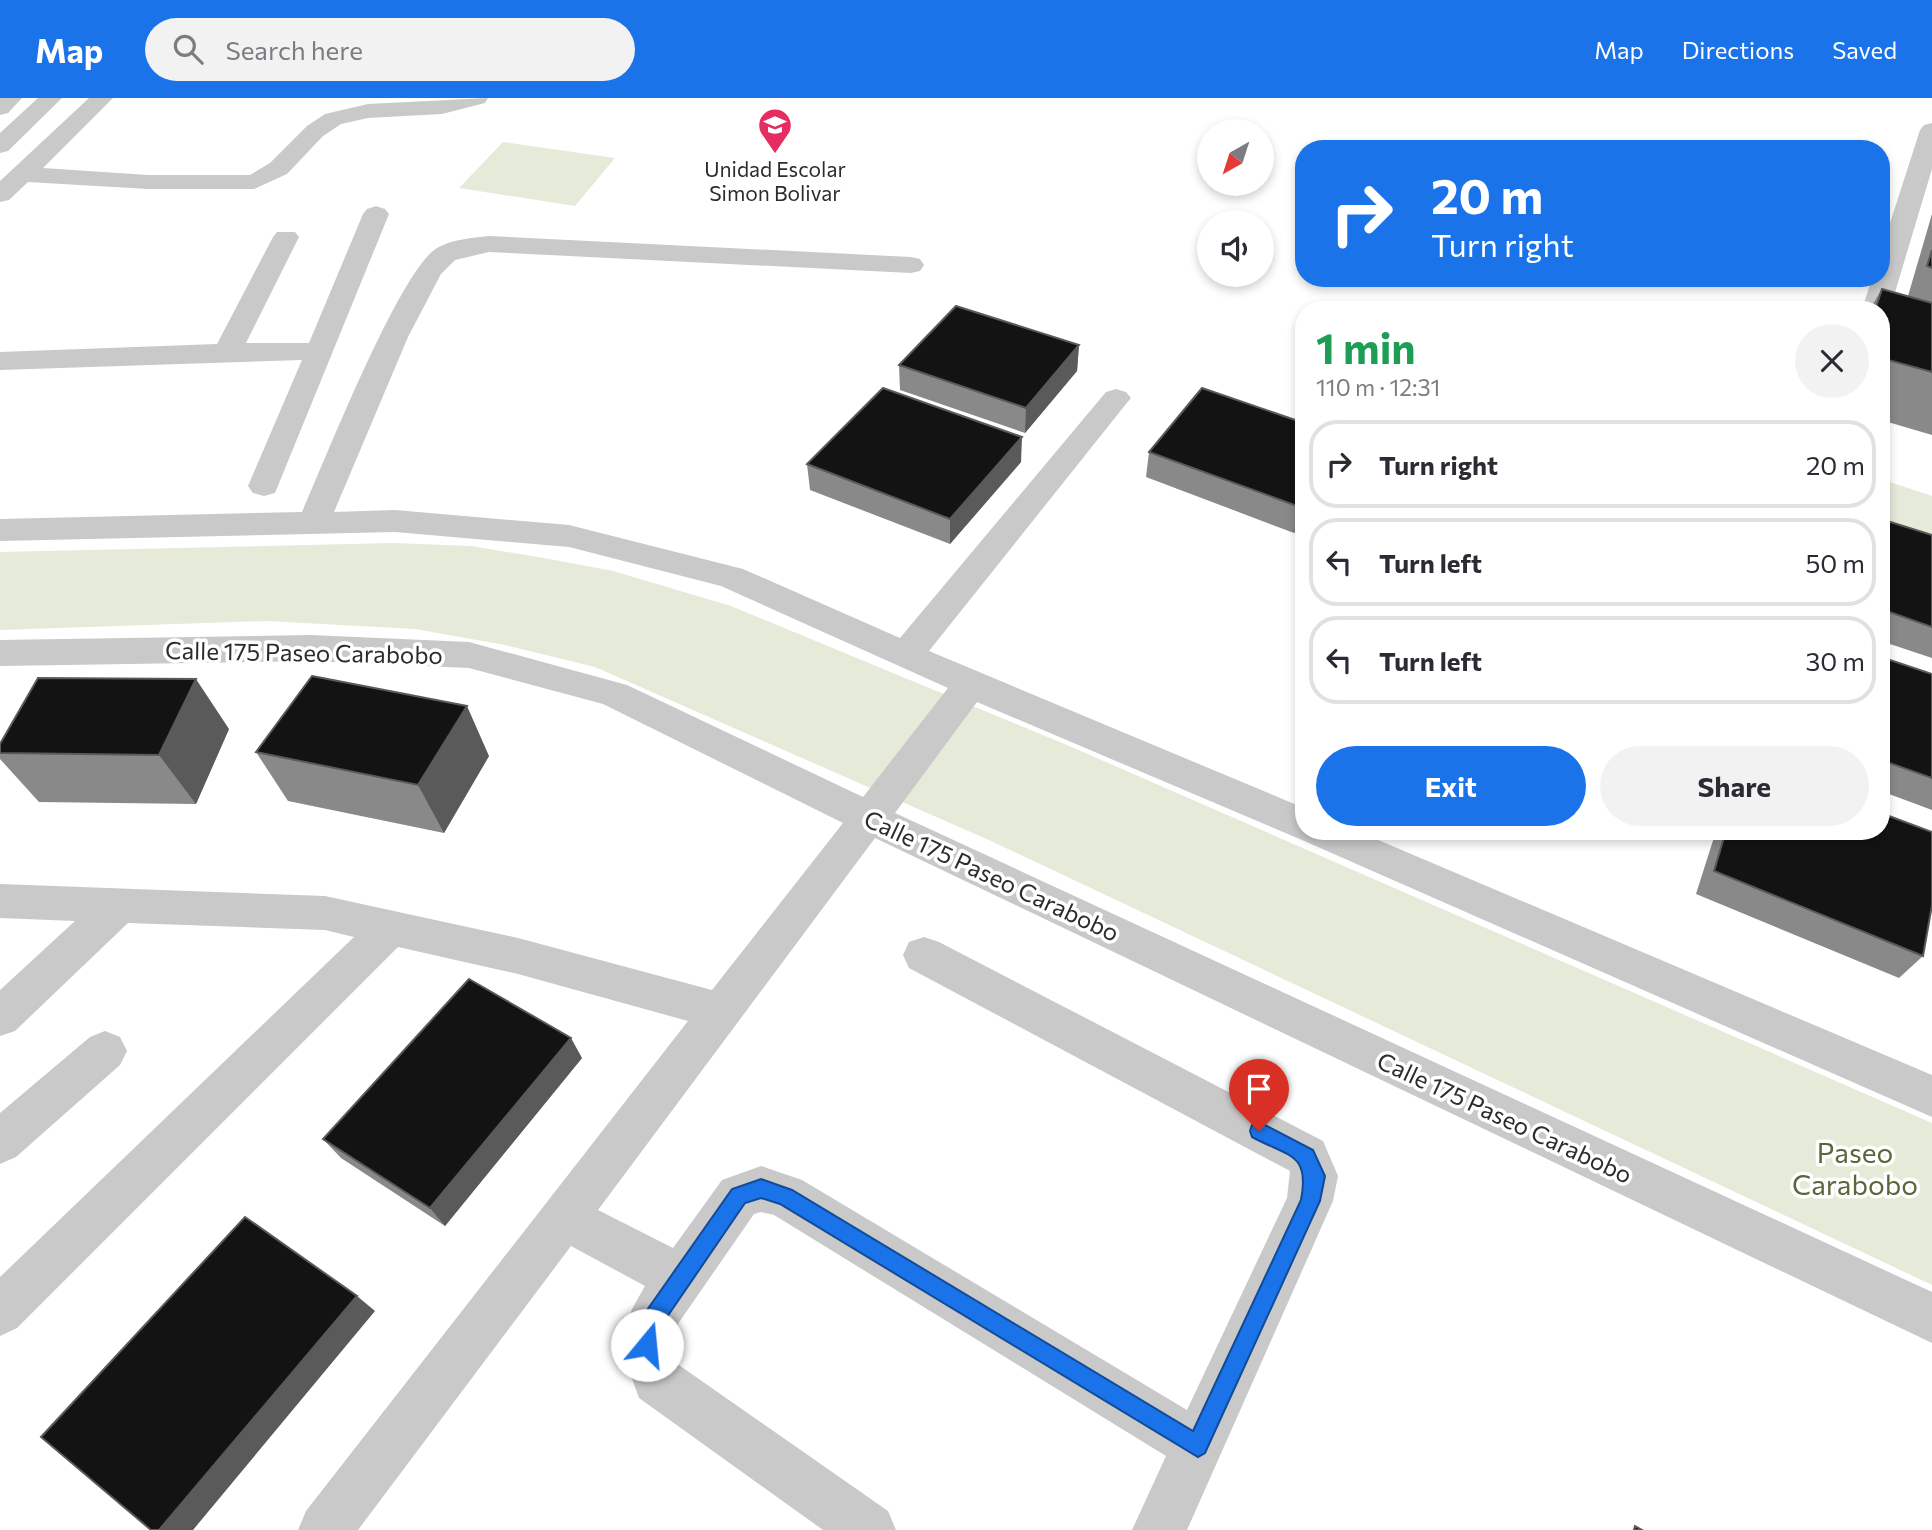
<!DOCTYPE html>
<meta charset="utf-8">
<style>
body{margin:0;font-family:Commissioner,sans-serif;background:#f2f2f3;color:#2b2b33;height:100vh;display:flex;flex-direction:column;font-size:26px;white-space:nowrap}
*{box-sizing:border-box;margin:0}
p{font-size:23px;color:#7c7c81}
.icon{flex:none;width:38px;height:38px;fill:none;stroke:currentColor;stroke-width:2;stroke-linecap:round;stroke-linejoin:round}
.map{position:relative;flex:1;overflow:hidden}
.side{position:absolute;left:1295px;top:203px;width:595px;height:539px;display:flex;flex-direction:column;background:#fff;border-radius:28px;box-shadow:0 4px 10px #0003}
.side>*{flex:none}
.guide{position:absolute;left:1295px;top:42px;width:595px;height:147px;border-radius:28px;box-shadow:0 4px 10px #0003;background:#1a73e8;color:#fff;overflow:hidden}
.needle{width:46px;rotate:219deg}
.buttons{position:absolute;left:1197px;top:21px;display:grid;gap:14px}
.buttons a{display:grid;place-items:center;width:77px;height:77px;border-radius:50%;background:#fff;box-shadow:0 4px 10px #0003;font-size:35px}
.pin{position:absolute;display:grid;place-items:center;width:60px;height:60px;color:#fff;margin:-72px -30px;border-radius:50% 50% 50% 0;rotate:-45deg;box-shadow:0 0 7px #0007}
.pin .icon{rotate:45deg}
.me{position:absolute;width:77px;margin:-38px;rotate:17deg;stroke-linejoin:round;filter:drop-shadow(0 0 5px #0008)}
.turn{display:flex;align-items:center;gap:24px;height:147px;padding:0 21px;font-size:32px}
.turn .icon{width:91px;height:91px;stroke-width:2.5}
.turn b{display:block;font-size:49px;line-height:60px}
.round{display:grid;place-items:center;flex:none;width:74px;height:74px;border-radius:37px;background:#f2f2f3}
.headline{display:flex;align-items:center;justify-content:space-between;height:119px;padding:0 21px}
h1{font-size:42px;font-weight:700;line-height:52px;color:#1e9e55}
.action{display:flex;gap:14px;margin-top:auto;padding:14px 21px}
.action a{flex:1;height:80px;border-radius:42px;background:#1a73e8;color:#fff;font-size:28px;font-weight:700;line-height:80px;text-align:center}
.action a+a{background:#f2f2f3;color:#2b2b33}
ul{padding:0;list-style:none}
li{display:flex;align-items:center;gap:21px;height:88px;margin:0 14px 10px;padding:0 7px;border:4px solid #e1e1e2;border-radius:28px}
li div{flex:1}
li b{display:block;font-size:26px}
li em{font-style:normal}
header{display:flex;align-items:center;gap:42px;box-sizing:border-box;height:98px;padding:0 35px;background:#1a73e8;color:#fff}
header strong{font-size:33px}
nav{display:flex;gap:38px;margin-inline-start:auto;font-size:24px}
.search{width:490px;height:63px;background:#f2f2f3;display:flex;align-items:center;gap:18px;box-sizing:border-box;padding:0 24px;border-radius:38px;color:#7c7c81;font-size:26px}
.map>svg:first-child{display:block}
</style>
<header>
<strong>Map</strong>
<div class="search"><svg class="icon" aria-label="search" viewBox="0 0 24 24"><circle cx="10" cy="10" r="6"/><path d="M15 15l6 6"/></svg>Search here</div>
<nav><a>Map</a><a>Directions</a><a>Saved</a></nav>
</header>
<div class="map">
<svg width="1932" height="1432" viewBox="0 0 1932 1432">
<rect width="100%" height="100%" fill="#fff"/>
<path fill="#e6ead9" d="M503,44l112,16 -40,48 -116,-18z
M1881,381l51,17v53l-51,-17z
M393,445l78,3 73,12 69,13 118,35 336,139 865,378v162l-941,-444 -396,-174 -90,-22 -90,-16 -148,-8 -267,9v-78z"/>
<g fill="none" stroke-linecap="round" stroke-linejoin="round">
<path fill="#c9c9c9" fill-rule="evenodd" d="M0,0h22l-14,15 -8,2z
M38,0h24l-54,53 -8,2v-20z
M89,0h24l-70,70 105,7h102l20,-12 37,-37 18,-12 43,-10 120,-6 -3,5 -43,11 -74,4 -27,6 -18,12 -36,38 -33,15h-106l-120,-7 -19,18 -9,2v-21z
M1932,25v46l-39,130 39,10v16l-64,-16 -4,-6 8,-25h9v-27l39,-121 4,-5z
M376,108l9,3 4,5 -114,279 -11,3 -11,-3 -5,-7 54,-126 -302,10v-18l217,-8 56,-107 4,-5h18l4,5 -53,106h63l54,-129 4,-5z
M489,138l422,21 9,2 4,6 -4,6 -9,2 -422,-21 -34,8 -14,14 -33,63 -74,175 61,-2 174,15 174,44 157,69 206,-246 10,-3 10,3 5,6 -5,6 -197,247 375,157v23h53l575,244v42l-630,-277 -325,-138 -82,111 1037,479v51l-1057,-505 -277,372 75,38 49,-68 39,-14 41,14 385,230 100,-212 3,-27 -381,-203 -6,-13 6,-13 15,-5 15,5 384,199 15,35 -5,25 -146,329h-55l34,-74 -392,-241 -13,-3 -7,2 -81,117 3,32 212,148 8,19h-73l-184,-132 -13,-36 -4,-25 10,-28 13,-23 -74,-40 -213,284h-60l8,-19 382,-490 -170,-47 -120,-27 -381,381 -17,8v-59l354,-340 -29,-7 -197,-7 -113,108 -15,5v-46l75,-69 -75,-3v-34l325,12 193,42 194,52 131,-167 -240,-119 -134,-36 -158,-7 -311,5v-26l311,-5 158,7 158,43 236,112 85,-109 -227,-102 -152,-39 -174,-15 -395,9v-22l302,-7c22,-49 97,-241 135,-264 16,-9 35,-10 52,-12z
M105,933l15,6 7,14 -7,14 -104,92 -16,7v-51l90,-76z"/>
</g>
<path fill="#898989" d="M1932,116v221l-51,-15v-110h-12l13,-21 26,7z
M1079,247l-2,26 -52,62 -125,-43 -1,-25z
M1304,325v95l-10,15 -148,-56 3,-25z
M1021,364l-71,82 -140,-54 -3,-26z
M1881,421l51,16v123l-51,-17z
M1881,559l51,17v136l-51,-19z
M229,631l-33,75 -157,-2 -39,-43v-15z
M256,654l233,4 -45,77 -156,-32z
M1716,733h165l42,125 -24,22 -203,-84z
M582,960l-137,168 -104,-68 -18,-19z"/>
<path fill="#5a5a5a" d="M1079,247l-2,26 -52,62 1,-25z
M1022,339l-1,25 -71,82v-25z
M1304,405v15l-10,15 6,-26z
M196,581l33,50 -33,75 -37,-49z
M467,608l22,50 -45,77 -26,-48z
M571,940l11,20 -137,168 -15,-18z
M357,1198l18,15 -182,219h-34z"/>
<path fill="#131313" stroke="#5a5a5a" stroke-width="2" d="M1932,152v18l-5,-2z
M1882,191l50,14v69l-51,-14v-48h-6z
M956,208l123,39 -53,63 -127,-43z
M883,290l139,49 -72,82 -143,-55z
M1202,290l102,35v80l-4,4 -151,-55z
M1881,421l51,16v92l-51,-18z
M1881,559l51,17v104l-51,-18z
M312,578l155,30 -49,79 -162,-33z
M38,580l158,1 -37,76 -159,-2v-9z
M1881,715l51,19v73l-9,51 -209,-85 12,-40h155z
M469,881l102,59 -141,170 -107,-69z
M245,1119l112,79 -198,234h-8l-110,-93z
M1635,1428l7,4h-8z"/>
<path fill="#1a73e8" stroke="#114b97" stroke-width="2" d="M1259,1024l54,28 12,26 -5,25 -115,252 -7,4 -418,-253 -19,-6 -16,5 -89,130 -2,20 -7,3 -7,-3 -5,-22 3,-8 94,-134 29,-10 31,11 401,241 108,-231c9,-47 -12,-43 -49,-63l-2,-6 2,-6z"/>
<defs>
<g id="school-pin" transform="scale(1.75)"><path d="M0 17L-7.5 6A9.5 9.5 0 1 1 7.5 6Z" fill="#e52d61" stroke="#fff"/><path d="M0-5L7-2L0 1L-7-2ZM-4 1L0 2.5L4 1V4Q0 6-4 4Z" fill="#fff"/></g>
</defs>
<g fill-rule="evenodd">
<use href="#school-pin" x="775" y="27"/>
</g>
<g text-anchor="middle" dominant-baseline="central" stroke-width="7" stroke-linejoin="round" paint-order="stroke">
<g font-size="21" fill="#2c2c2c" stroke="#fff">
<text x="775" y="70">Unidad Escolar<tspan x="775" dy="24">Simon Bolivar</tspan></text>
</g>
<g font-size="24" fill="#2c2c2c" stroke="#fff">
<text transform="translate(304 554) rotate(1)">Calle 175 Paseo Carabobo</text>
<text transform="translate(992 777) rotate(25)">Calle 175 Paseo Carabobo</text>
<text transform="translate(1505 1019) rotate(25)">Calle 175 Paseo Carabobo</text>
</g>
<g font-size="28" fill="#59673a" stroke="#fff">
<text x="1855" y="1054">Paseo<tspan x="1855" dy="32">Carabobo</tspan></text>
</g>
</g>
</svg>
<div class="buttons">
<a><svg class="needle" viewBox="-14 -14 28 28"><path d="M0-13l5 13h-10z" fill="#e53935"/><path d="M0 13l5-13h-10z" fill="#7c7c81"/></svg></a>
<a><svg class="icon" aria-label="sound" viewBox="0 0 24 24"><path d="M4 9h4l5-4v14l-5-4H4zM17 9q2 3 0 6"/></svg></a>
</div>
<div class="pin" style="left:1259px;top:1033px;background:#d93025"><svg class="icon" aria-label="arrive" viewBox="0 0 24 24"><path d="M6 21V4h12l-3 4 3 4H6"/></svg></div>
<svg class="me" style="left:647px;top:1247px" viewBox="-20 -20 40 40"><circle r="19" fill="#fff"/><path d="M0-13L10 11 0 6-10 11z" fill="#1a73e8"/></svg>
<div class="guide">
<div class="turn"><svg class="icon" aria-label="right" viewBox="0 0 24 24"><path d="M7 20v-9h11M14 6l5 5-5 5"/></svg><div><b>20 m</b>Turn right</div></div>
</div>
<section class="side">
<div class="headline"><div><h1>1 min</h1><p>110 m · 12:31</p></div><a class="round"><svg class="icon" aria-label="close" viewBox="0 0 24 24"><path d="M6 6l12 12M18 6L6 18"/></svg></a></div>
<ul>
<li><svg class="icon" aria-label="right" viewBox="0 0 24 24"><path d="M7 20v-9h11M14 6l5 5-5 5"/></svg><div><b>Turn right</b></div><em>20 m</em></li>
<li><svg class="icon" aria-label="left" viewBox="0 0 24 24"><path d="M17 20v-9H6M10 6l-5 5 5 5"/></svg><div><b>Turn left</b></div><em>50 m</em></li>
<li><svg class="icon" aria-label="left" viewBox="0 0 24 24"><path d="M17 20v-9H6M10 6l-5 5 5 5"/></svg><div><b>Turn left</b></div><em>30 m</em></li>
</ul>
<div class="action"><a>Exit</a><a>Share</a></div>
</section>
</div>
